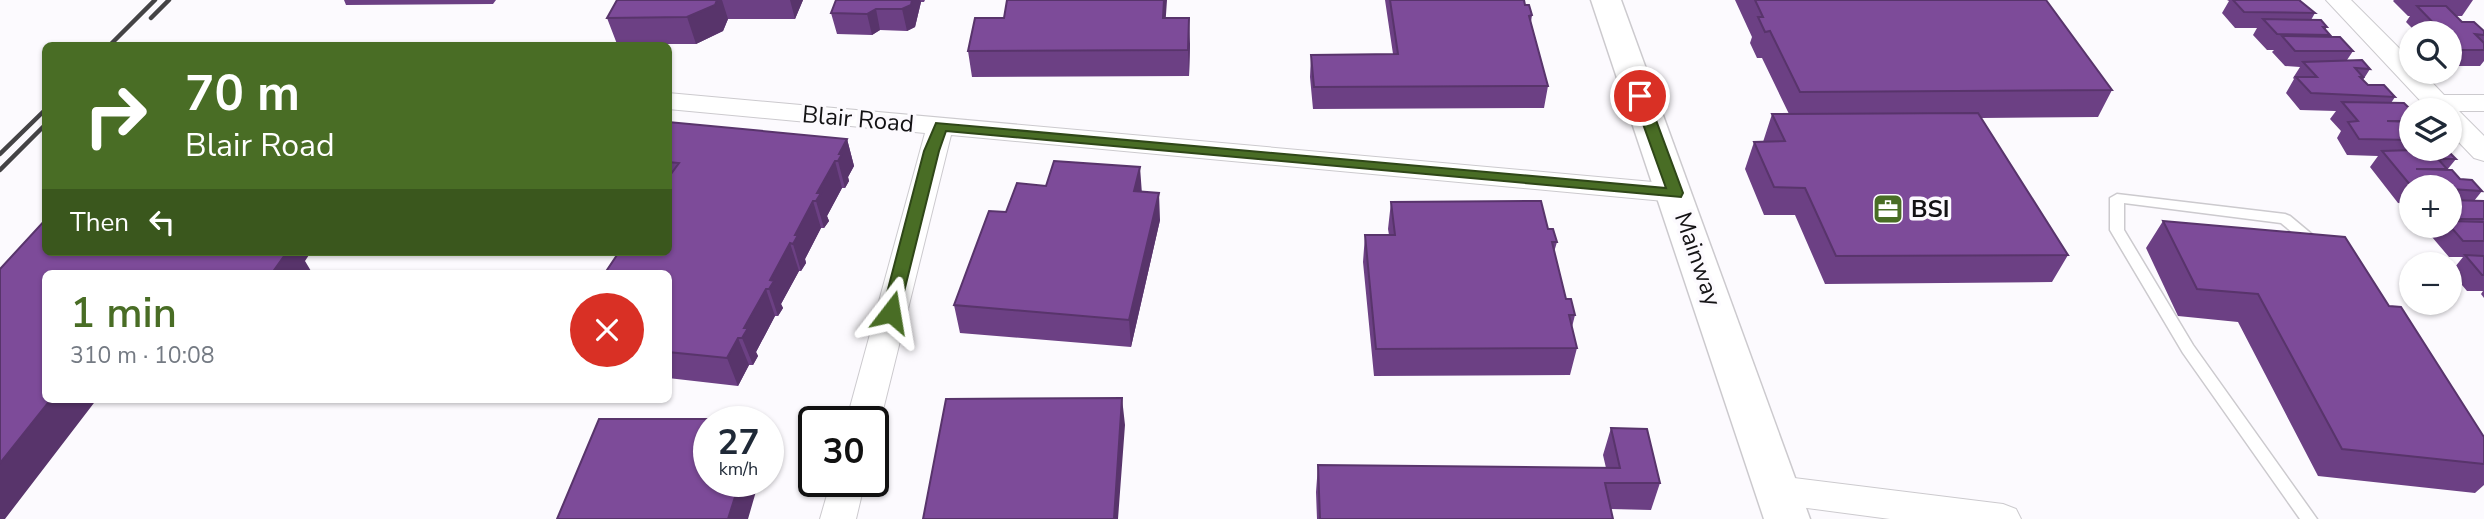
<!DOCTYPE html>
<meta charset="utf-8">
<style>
body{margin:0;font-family:"Nunito Sans",sans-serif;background:#f2f2f3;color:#1f2937;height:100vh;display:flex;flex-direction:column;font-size:26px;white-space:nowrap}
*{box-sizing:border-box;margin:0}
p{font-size:23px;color:#747a83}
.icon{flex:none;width:38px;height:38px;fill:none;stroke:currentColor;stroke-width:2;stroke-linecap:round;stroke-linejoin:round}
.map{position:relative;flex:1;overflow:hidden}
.side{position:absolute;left:42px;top:270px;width:630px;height:133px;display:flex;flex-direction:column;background:#fff;border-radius:10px;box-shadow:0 2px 5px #0004}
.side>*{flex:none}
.banner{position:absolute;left:42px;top:42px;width:630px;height:214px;border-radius:10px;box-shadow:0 2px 5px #0004;background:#496d25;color:#fff;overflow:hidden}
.tools{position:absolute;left:2399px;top:21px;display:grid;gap:14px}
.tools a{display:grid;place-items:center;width:63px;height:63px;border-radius:50%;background:#fff;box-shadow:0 2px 5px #0004;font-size:35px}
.speed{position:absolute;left:693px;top:406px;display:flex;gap:14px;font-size:35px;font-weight:700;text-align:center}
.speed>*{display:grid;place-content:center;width:91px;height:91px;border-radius:50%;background:#fff;box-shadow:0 2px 5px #0004;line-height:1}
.speed small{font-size:18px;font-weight:400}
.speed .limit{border:4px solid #111;border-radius:10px;background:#fff;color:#111}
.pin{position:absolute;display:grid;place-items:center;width:60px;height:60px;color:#fff;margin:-30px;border:4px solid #fff;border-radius:50%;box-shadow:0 2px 7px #0007}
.me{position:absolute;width:77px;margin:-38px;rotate:14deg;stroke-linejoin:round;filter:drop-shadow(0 0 5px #0008)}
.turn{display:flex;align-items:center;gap:24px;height:147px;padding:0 28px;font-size:32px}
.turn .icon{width:91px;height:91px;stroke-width:2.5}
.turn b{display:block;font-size:49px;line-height:60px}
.then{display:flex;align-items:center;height:66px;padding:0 28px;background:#0003;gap:14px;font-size:26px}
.round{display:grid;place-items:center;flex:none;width:74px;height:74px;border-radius:37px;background:#f2f2f3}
.summary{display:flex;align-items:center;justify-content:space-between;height:119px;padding:0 28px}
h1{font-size:42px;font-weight:600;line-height:52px;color:#496d25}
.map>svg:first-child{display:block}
</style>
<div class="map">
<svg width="2484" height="519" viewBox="0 0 2484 519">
<rect width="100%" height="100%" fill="#fcfafe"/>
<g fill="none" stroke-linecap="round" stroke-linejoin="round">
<g stroke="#cccace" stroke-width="3">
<path id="lane" d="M2117,194l168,20 5,2 30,25 2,3 -2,3h-10l-29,-24 -157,-20v27l69,115 124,174h-17l-117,-166 -73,-123v-32z"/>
</g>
<g stroke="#cccace" stroke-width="2">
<path id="street" d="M2326,0h25l61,61v11h10l22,23h40v16h-25l25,25v25l-10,-3 -24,-25v-23h-21z
M668,93l1007,91 10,2 4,7 -4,7 -10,2 -724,-67 -71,287 -7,10v-10h-27l79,-289 -257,-24z
M1777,476l226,28 13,5 5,10h-131l-113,-15 -12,-4 -5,-10 5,-10z
M831,481h34l-9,38h-36z"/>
</g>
<g stroke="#cccace" stroke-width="3">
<path id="secondary" d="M1591,0h30l189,519h-46z"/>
</g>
<use href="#lane" fill="#fff" fill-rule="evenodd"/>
<use href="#street" fill="#fff" fill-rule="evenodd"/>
<use href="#secondary" fill="#fff" fill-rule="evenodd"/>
<path stroke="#444345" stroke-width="4.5" d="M151,18l18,-18
M109,46l46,-46
M0,154l46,-45
M0,170l46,-46"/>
</g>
<path fill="#6c4084" d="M344,0h152l-3,4 -147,1z
M617,0h186l-8,19h-67l-5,12 -27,13h-79l-10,-26z
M836,0h89l-1,2h-3l-6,25 -8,4 -27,-1 -8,5 -35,-1 -6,-21z
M1385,0h139l1,5 7,10 -1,7 17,64 -4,22 -231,1 -3,-32 1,-22 82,-1z
M1735,0h311l66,90 -14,27 -117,1 87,137 -16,27 -227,2 -30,-69h-31l-19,-46 9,-27h9l9,-28h17l-27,-56h-5l-7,-15 2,-6z
M2227,0h74l-1,1 15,12 -4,7 16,7 -2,3 5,5 -1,2 24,14 -6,9 23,9 -7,11 5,5 27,12 -4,6 21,18v28h17l-1,1 28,9 -9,11 13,9 22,12 -8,10h10v97l-3,-4 2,-3h-16l-16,-19 12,-15h-14l-17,-20 2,-2h-10l-8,-9h34v-39h-38v17l-14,-1 -28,-36 8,-11 -31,-1 -10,-17 4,-7 -11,-12 6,-8 -36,-1 -14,-17 8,-14 -1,-1 7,-11 -15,-1 -13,-14 2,-2h-7l-14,-15 4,-7h-22l-13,-15 7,-12z
M2394,0h79l-11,16h-6l6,6 22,9v30l-4,5h-30v-33h-33l-11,-11 4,-6h-2l-15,-15z
M1166,18l24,26 -1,32 -217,1 -4,-26z
M668,122l179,17 7,27 -6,11 1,4 -4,7h-3l-15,28 2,5 -5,7h-3l-16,31 1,4 -5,8h-2l-18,33 2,4 -5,8h-3l-19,36 2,4 -5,9h-4l-11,21 -70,-8z
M1142,191l18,29 -29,127 -171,-14 -6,-28 52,-93z
M1391,202l157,27 9,13 -3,10 12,47 9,16 -3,12 5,21 -7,27 -196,1 -11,-114 2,-27h24l-1,-6z
M2412,211v10l-5,-5z
M2163,221l226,85 95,131v48l-9,8 -157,-17 -80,-154 -60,-6 -32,-68z
M1611,428l49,55 -9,27 -40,-1 2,10h-296l-1,-27 2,-27 288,3 -3,-13z"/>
<path fill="#58346b" d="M717,0h5l6,19 -5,12 -27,13 -9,-27z
M790,0h13l-8,19z
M912,0h8l1,2 -6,25 -8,4 -5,-22z
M1164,0h3l-3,44 -1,-26z
M876,9l4,21 -8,5 -5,-21z
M1189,18l1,26 -1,32 -1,-26z
M847,139l7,27 -6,11 1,4 -4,7 -7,-27 1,-7z
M835,161l7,27 -15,28 2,5 -5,7 -8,-27 1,-8z
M1140,167l2,27 -8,-3z
M1159,193l1,27 -29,127 -2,-27z
M813,201l8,27 -16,31 1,4 -5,8 -8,-27 2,-9z
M790,243l9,28 -18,33 2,4 -5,8 -9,-27 1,-9z
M285,252h26l-6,9 6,10 -2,2h-37z
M766,289l9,27 -19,36 2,4 -5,9 -11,-27 2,-10z
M738,338l11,27 -11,21 -11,-28z
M1122,398l3,27 -7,94h-4z
M51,399h46l-92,120h-5v-56z
M740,481h19l-11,38h-20z"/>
<path fill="#7d4b99" stroke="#58346b" stroke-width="2" d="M617,0h100l-2,5 -28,12 -80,1z
M836,0h76l-1,5 -9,4h-26l-9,5 -36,-1z
M1007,0h157l-1,18h26l-1,32 -220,1 7,-33h29z
M1390,0h134l1,5h4l3,10 -3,1 19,70 -234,1 -3,-32 87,-1z
M1755,0h291l66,90 -312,2 -30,-61 -5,1 -7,-15h5z
M2233,0h66l16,13 -71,-1z
M2417,6h29l16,16h12l10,9v4l-9,-1 9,9v7h-25l-9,-9v-8h-7z
M2263,19l58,1 6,7h-4l7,8 -53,-1z
M2282,36l58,1 13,14h-58z
M2362,60l8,9 -15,-1 8,9h-3l8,8h16l11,12 -84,-4 -15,-16h21l-14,-15z
M2342,102l62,1 8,8v10h-25l25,1v18l-53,-1 -11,-17 10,-1z
M1978,113l90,142 -232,1 -31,-68 -31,-1 -20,-45 31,-1 -13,-27z
M668,122l179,17 -8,15h3l-4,7h-3l-18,32h4l-5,8h-3l-18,34h3l-5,9 -3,-1 -20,37 4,1 -5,8h-3l-22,39h4l-6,10h-4l-11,20 -59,-6v-79h-63l14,-21h49v-74l11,-15 -11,-1z
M2446,149l10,10h-18l9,10h-31l36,1 8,9 12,1 10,11 -32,-2v-2l-39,-1 -29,-35z
M1054,161l86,6 -6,24 25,2 -30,127 -175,-15 35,-94 17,1 11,-29 29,3z
M2450,200l34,1v18h-34z
M1541,201l7,28h5l4,13h-5l14,57h5l4,16h-6l8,33 -201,1 -11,-114h30l-4,-33z
M46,219v33h241l-15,21h-226v126h5l-51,64v-194z
M2163,221l182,16 44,69 12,1 83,130v27l-142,-15 -84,-155 -61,-5z
M2450,221l34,1v19h-21l-13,-15z
M2465,255l19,1v19h-2z
M1122,398l-8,121h-191l23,-120z
M599,419h161l-1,3h-50v59h31l-12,38h-171z
M1611,428l36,1 13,54h-55l8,36h-293l-2,-54 302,3z"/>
<path fill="#496d25" stroke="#2f4718" stroke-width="2" d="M1640,91l7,5 36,97 -2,4 -735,-66 -7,20 -40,161 -8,6 -9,-6 42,-161 12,-28 730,65 -33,-92z"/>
<defs>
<g id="office-square" transform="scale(1.575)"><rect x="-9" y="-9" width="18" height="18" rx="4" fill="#496d25" stroke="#fcfafe"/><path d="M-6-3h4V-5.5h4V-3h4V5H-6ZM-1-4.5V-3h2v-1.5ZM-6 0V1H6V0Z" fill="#fff"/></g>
</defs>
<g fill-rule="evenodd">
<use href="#office-square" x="1888" y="209"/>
</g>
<g text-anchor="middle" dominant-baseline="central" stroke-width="7" stroke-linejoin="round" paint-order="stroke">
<g font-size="24" fill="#131214" stroke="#fcfafe">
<text transform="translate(858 119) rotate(5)">Blair Road</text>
<text transform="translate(1698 259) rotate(71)">Mainway</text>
</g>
<g font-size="24" font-weight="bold" fill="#131214" stroke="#fcfafe" text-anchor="start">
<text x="1911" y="209">BSI</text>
</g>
</g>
</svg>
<div class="tools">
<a><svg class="icon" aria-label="search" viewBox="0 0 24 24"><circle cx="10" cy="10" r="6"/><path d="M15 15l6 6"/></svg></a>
<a><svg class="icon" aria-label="layers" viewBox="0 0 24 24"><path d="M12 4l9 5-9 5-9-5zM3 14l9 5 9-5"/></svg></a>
<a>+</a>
<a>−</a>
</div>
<div class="speed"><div>27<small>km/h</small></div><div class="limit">30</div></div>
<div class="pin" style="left:1640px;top:96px;background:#d93025"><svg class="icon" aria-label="arrive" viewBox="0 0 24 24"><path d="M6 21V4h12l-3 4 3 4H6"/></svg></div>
<svg class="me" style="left:891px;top:312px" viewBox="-20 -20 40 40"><path d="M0-17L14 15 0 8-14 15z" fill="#496d25" stroke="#fff" stroke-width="4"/></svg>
<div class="banner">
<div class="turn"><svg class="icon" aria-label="right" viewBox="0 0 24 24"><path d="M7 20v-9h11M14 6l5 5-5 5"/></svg><div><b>70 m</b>Blair Road</div></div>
<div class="then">Then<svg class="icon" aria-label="left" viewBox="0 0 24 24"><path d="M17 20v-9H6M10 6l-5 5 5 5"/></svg></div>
</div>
<section class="side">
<div class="summary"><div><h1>1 min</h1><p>310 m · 10:08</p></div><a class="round" style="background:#d93025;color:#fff"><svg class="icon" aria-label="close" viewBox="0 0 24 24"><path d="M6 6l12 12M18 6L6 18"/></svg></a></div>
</section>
</div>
